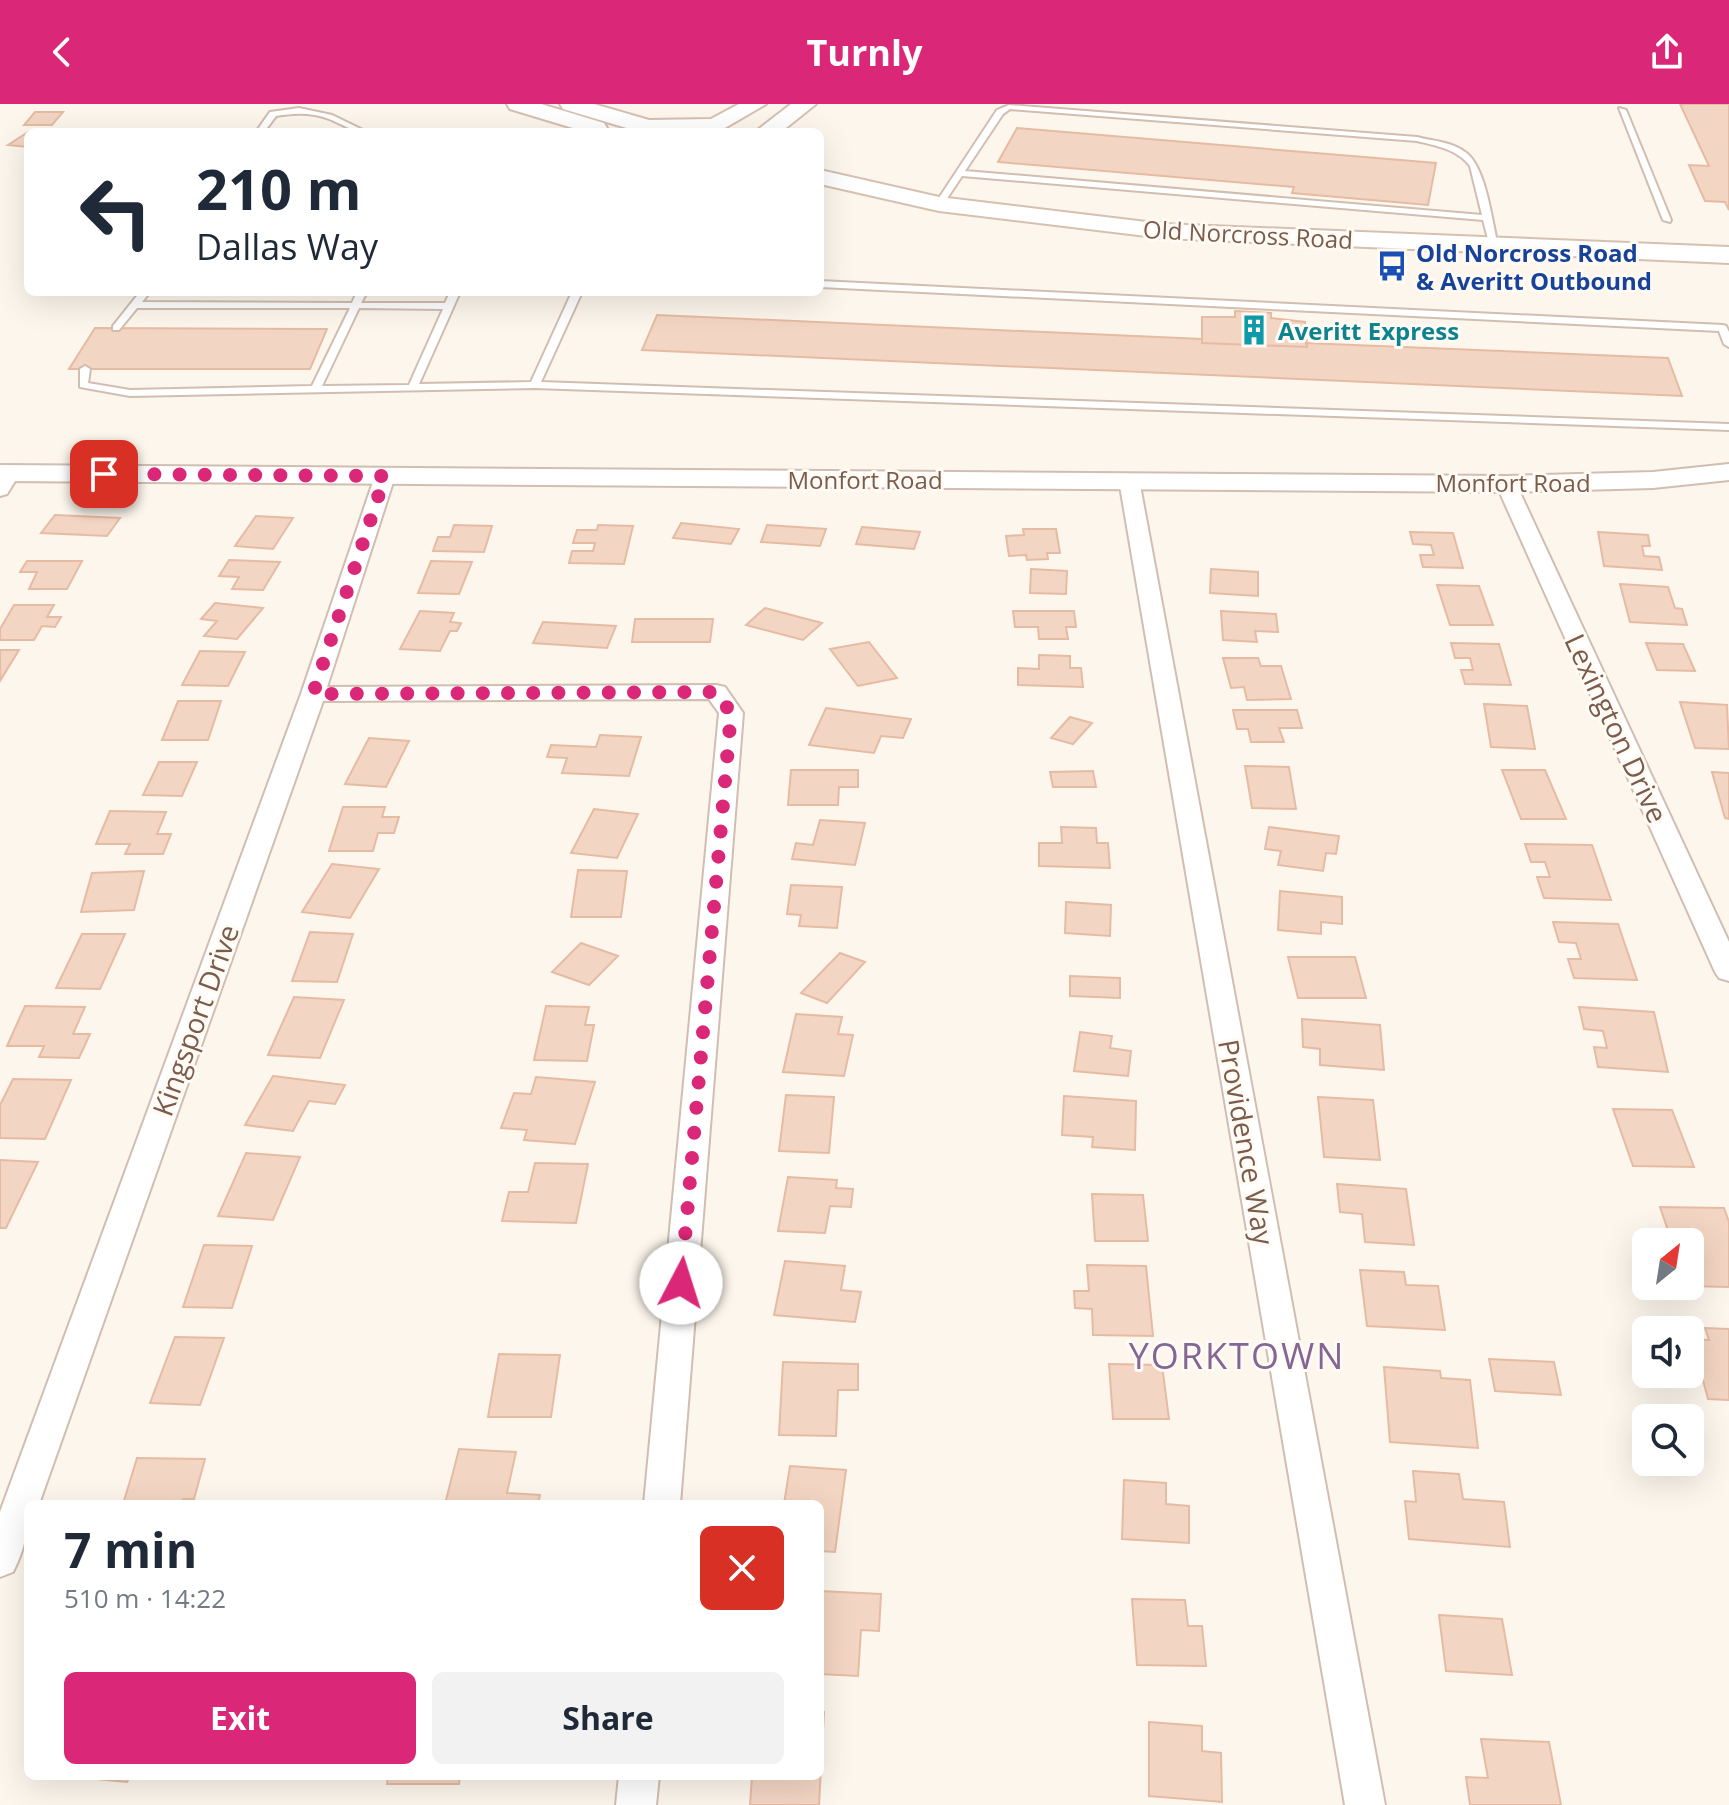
<!DOCTYPE html>
<meta charset="utf-8">
<style>
body{margin:0;font-family:"Open Sans",sans-serif;background:#f2f2f3;color:#1f2937;height:100vh;display:flex;flex-direction:column;font-size:30px;white-space:nowrap}
*{box-sizing:border-box;margin:0}
p{font-size:26px;color:#747a83}
.icon{flex:none;width:44px;height:44px;fill:none;stroke:currentColor;stroke-width:2;stroke-linecap:round;stroke-linejoin:round}
.map{position:relative;flex:1;overflow:hidden}
.side{position:absolute;left:24px;top:1396px;width:800px;height:280px;display:flex;flex-direction:column;background:#fff;border-radius:12px;box-shadow:0 8px 32px #0002}
.side>*{flex:none}
.top-card{position:absolute;left:24px;top:24px;width:800px;height:168px;border-radius:12px;box-shadow:0 8px 32px #0002;background:#fff;color:#1f2937;overflow:hidden}
.needle{width:52px;rotate:30deg}
.fabs{position:absolute;left:1632px;top:1124px;display:grid;gap:16px}
.fabs a{display:grid;place-items:center;width:72px;height:72px;border-radius:12px;background:#fff;box-shadow:0 8px 32px #0002;font-size:40px}
.pin{position:absolute;display:grid;place-items:center;width:68px;height:68px;color:#fff;margin:-34px;border-radius:16px;box-shadow:0 4px 12px #0006}
.me{position:absolute;width:88px;margin:-44px;rotate:5deg;stroke-linejoin:round;filter:drop-shadow(0 0 6px #0008)}
.turn{display:flex;align-items:center;gap:28px;height:168px;padding:0 40px;font-size:36px}
.turn .icon{width:104px;height:104px;stroke-width:2.5}
.turn b{display:block;font-size:56px;line-height:68px}
.round{display:grid;place-items:center;flex:none;width:84px;height:84px;border-radius:12px;background:#f2f2f3}
.summary{display:flex;align-items:center;justify-content:space-between;height:136px;padding:0 40px}
h1{font-size:48px;font-weight:700;line-height:60px}
.primary-button{display:flex;gap:16px;margin-top:auto;padding:16px 40px}
.primary-button a{flex:1;height:92px;border-radius:12px;background:#db2777;color:#fff;font-size:32px;font-weight:700;line-height:92px;text-align:center}
.primary-button a+a{background:#f2f2f3;color:#1f2937}
header{display:flex;justify-content:space-between;align-items:center;height:104px;padding:0 40px;background:#db2777;color:#fff;font-size:36px;font-weight:700}
.map>svg:first-child{display:block}
</style>
<header><svg class="icon" aria-label="back" viewBox="0 0 24 24"><path d="M15 5l-7 7 7 7"/></svg>Turnly<svg class="icon" aria-label="share" viewBox="0 0 24 24"><path d="M12 15V3M7 8l5-5 5 5M5 13v7h14v-7"/></svg></header>
<div class="map">
<svg width="1729" height="1701" viewBox="0 0 1729 1701">
<rect width="100%" height="100%" fill="#fdf6ec"/>
<path fill="#f3d5c3" stroke="#e6bba3" stroke-width="2" d="M1680,0h49v106l-4,-8 -20,-1 -16,-36 20,1z
M35,8h28l-11,13h-28z
M1017,24l419,35 -8,42 -136,-12 2,-6 -296,-25z
M28,28v15l-20,-2z
M1235,207l36,2v5l34,4 2,25 -105,-4v-26h33z
M657,211l545,24v4l105,4 -1,-4 362,15 14,38 -1040,-46z
M95,224l232,1 -17,40h-241z
M55,411l65,3 -13,18 -66,-3z
M256,412l37,2 -20,31 -38,-3z
M681,419l58,6 -8,15 -58,-6z
M454,421l38,1 -8,26 -51,-1 5,-14h12z
M598,421l35,1 -9,38 -55,-1 3,-12h21l2,-8h-22l4,-13h20z
M767,421l59,4 -6,17 -59,-4z
M862,423l58,5 -6,17 -58,-5z
M1023,425h33l4,24h-13l1,6 -21,1 -1,-5 -17,1 -3,-20 18,-1z
M1410,428l43,1 10,35 -40,-1 -3,-12h14l-3,-10 -18,-1z
M1598,428l50,3 2,11h-8l2,10 15,1 3,13 -58,-4z
M229,456l51,2 -17,28 -31,-1 7,-12 -20,-1z
M27,457h55l-15,28h-38l8,-17h-17z
M431,457l41,1 -13,32 -41,-1z
M1031,465l36,2 -1,23 -36,-1z
M1211,465l47,3v24l-48,-3z
M1620,480l48,3 7,21 7,1 5,16 -57,-3z
M1437,481l42,1 14,39h-43z
M215,499l48,5 -26,31 -33,-3 13,-15 -16,-2z
M14,501h40l-7,12h14l-6,10 -13,-1 -8,14h-34v-11z
M765,504l57,15 -19,17 -57,-15z
M420,507l34,2 -4,9 11,1 -4,8h-7l-10,20 -40,-2z
M1013,507h61l2,16h-10l2,12h-29l-1,-12h-23z
M1221,507l55,3 2,18 -23,-1 2,11 -34,-2z
M635,515h78l-3,23h-78z
M543,518l73,4 -9,22 -74,-5z
M869,538l28,36 -39,8 -28,-37z
M1451,539l48,1 12,41 -46,-1 -4,-14h12l-3,-12h-15z
M1646,539l37,1 12,27 -38,-1z
M0,546h19l-19,31z
M200,547l45,1 -17,34 -46,-1z
M1039,551l31,1v12h11l2,19 -65,-2v-17l21,1z
M1223,554h35l3,8h20l10,33 -44,1 -3,-13 -13,1z
M178,597h43l-13,39h-46z
M1680,598l47,3 2,44 -34,-1z
M1484,600l43,2 8,43 -44,-2z
M826,604l85,11 -8,19 -22,-2 -7,17 -65,-8z
M1233,606h64l5,18h-23l5,14h-33l-3,-13h-11z
M1070,613l22,6 -19,21 -22,-6z
M600,631l41,2 -12,39 -67,-3 5,-15 -20,-1 4,-12 45,2z
M369,634l40,3 -23,46 -41,-3z
M159,658h38l-15,34 -39,-1z
M1245,662l44,1 7,42 -44,-1z
M791,666h67v17h-19l-1,18h-50z
M1502,666h43l21,49h-45z
M1093,667l3,16h-43l-3,-15z
M1712,668l17,1v46l-4,-1z
M343,703h42l-3,10h17l-5,16h-16l-5,18h-44z
M594,705l44,5 -21,44 -46,-5z
M110,707l56,1 -9,22h14l-8,20h-38l5,-10h-34z
M820,716l45,3 -10,42 -63,-6 4,-16 17,2z
M1061,723l35,1 1,15h11l2,25 -71,-2v-23h23z
M1269,723l70,9 -3,18 -10,-1 -3,18 -45,-6 3,-14 -16,-2z
M1525,740l67,1 19,55 -67,-2 -7,-21h13l-5,-15h-14z
M332,760l47,5 -29,49 -48,-6z
M578,766l49,1 -6,46h-50z
M144,767l-10,39 -53,2 11,-39z
M791,781l51,2 -5,41 -38,-2 2,-11 -14,-1z
M1280,787l62,6v27l-21,-2v12l-43,-4z
M1066,798l45,3 -1,31 -45,-3z
M1553,818l65,2 19,56 -63,-2 -6,-19h13l-5,-16 -17,-1z
M310,828l43,2 -16,48 -45,-1z
M82,830h43l-25,55 -44,-1z
M581,839l37,13 -29,29 -37,-13z
M840,849l25,9 -38,41 -26,-10z
M1288,853h67l11,41h-68z
M1070,872l50,2v20l-50,-2z
M294,893l50,3 -24,58 -52,-3z
M25,902l60,1 -12,27h17l-11,24 -40,-1 5,-11h-37z
M546,902l43,1 -4,18h9l-7,36 -53,-1z
M1579,903l75,5 14,60 -70,-5 -4,-20 13,1 -4,-17 -19,-2z
M796,910l46,3 -4,17 15,1 -9,41 -61,-4z
M1302,915l78,6 4,45 -64,-5v-16l-17,-2z
M1080,928l32,4 -2,12 21,3 -3,25 -54,-5z
M273,972l72,9 -10,19 -26,-3 -16,30 -48,-6z
M536,973l59,5 -20,62 -51,-4 3,-10 -26,-2 13,-35 17,1z
M13,975l58,1 -26,59 -45,-1v-33z
M786,991l48,2 -5,56 -50,-2z
M1064,992l72,5 -1,49 -43,-3 1,-10 -31,-2z
M1318,993l55,3 7,60 -56,-3z
M1613,1005l59,1 22,57 -61,-1z
M246,1049l54,4 -27,63 -55,-4z
M0,1056l38,2 -32,66h-6z
M535,1059l53,1 -12,59 -74,-2 7,-29h19z
M788,1073l49,3 -1,8 17,1 -2,18 -21,-1 -5,27 -47,-2z
M1337,1080l69,5 8,56 -49,-3 -3,-28 -22,-2z
M1092,1090l51,1 5,46h-53z
M1660,1103l64,1 5,14v65l-41,-1 2,-44h-18z
M204,1141l48,1 -20,62 -49,-1z
M785,1157l60,5 -4,24 20,2 -6,30 -81,-7z
M1087,1161l59,1 7,70 -60,-1 -1,-26 -17,-1 -1,-17h15z
M1360,1166l44,2 2,13 32,1 7,44 -78,-4z
M1705,1224l24,1v71l-21,-1 -16,-60 17,1z
M175,1233l49,1 -24,67 -50,-2z
M499,1250l61,1 -9,62h-63z
M1489,1255l65,3 7,33 -66,-4z
M783,1258l75,2v26h-20l-2,46 -57,-1z
M1109,1260l53,1 7,54h-56z
M1384,1263l56,4 1,7 29,2 8,68 -88,-6z
M459,1345l57,3 -9,41 33,2 -2,9h-93z
M137,1354l68,1 -11,40h-11l-2,5h-58z
M790,1362l56,4 -11,82 -15,-1v-47h-36z
M1413,1367l46,3 4,25 41,3 6,45 -101,-8 -4,-38 11,1z
M1124,1376l42,3v21l23,2v37l-67,-4z
M820,1487l61,3 -2,37 -18,-1 -3,46 -38,-2z
M1132,1495l53,1 3,26h14l4,40 -69,-1z
M1439,1511l63,4 10,56 -66,-4z
M820,1608h4l-5,93h-69l2,-29h68z
M1149,1618l53,4v25l19,2 1,49 -73,-6z
M1481,1635l68,3 12,63h-91l-4,-28 22,1z
M65,1672h65l-3,6z
M388,1672h72l-1,8h-72z"/>
<g fill="none" stroke-linecap="round" stroke-linejoin="round">
<g stroke="#d1beb0" stroke-width="4">
<path id="service" d="M1009,1l408,32c16,4 35,5 48,15 21,14 27,70 33,94l-4,3 -4,-3 -7,-26 -521,-44 -20,30h-6l-1,-2 62,-94zM1010,5l407,32c20,5 40,8 53,25l12,49 -517,-44 38,-57z
M299,4l33,7 35,17c-14,0 -25,-8 -38,-13 -18,-7 -35,-6 -53,-3l-12,16h-8l14,-20z
M1619,4l7,2 45,110 -1,2 -7,-2z
M820,177l903,44 3,1 3,6v15l-5,-3 -5,-13 -899,-44z
M140,188h10l-8,10 210,1 5,-11h10l-6,11h84l5,-11h10l-41,92 112,-2 41,-90h10l-41,90 1188,42v6l-1194,-42 -405,8 -50,-9v-18l5,-3 5,3 -2,14 42,7 182,-4 38,-78h-213l-18,22h-6v-4zM359,204l84,1 -34,76 -87,1z"/>
</g>
<g stroke="#d1beb0" stroke-width="4">
<path id="minor" d="M10,363l10,6 -13,21 -7,2v-24z
M385,366l10,6 -68,211 389,-2 9,2 18,26 -63,791h-36l75,-791 -10,-14 -386,2 -284,803h-11c0,26 -3,45 -15,68l-13,5v-65l301,-818 74,-218z
M1129,370l10,6 246,1325h-40l-226,-1325z
M1506,374l10,6 213,458v39l-10,-3 -4,-6 -219,-488z
M619,1672h40l-3,29h-40z"/>
</g>
<g stroke="#d1beb0" stroke-width="4">
<path id="tertiary" d="M1729,360v16l-76,8 -147,4 -1506,-11v-16l1506,11 147,-4z"/>
</g>
<g stroke="#d6c0b0" stroke-width="4">
<path id="secondary" d="M507,0h34l63,19 3,5 -3,4h-18l-76,-23z
M560,0h34l55,16 62,-1 28,-15h27l-48,28h-78l-77,-23z
M791,0h25l-35,28h-26z
M820,66l119,27 224,27 566,23v16l-566,-25 -224,-27 -119,-27z"/>
</g>
<use href="#service" fill="#fff" fill-rule="evenodd"/>
<use href="#minor" fill="#fff" fill-rule="evenodd"/>
<use href="#tertiary" fill="#fff" fill-rule="evenodd"/>
<use href="#secondary" fill="#fff" fill-rule="evenodd"/>
</g>
<g fill="none" stroke-linecap="round" stroke-linejoin="round">
<path stroke="#db2777" stroke-width="14" stroke-dasharray="0 25.2" d="M104,370l281,2 -72,218 403,-2 15,21 -50,570"/>
</g>
<defs>
<g id="bus-bare" transform="scale(2.4)"><path d="M-5-6H5V4H4V6H2V4H-2V6H-4V4H-5ZM-3.5-4V0h7V-4ZM-3.5 1.2v1.5H-2V1.2ZM2 1.2v1.5H3.5V1.2Z" fill="#1a4fb4" stroke="#fffaf3" stroke-width="2.5" paint-order="stroke"/></g>
<g id="building-bare" transform="scale(2.4)"><path d="M-4-6H4V6H1V3H-1V6H-4ZM-2.5-4.3h1.7v1.8h-1.7ZM.8-4.3h1.7v1.8H.8ZM-2.5-1h1.7V.8h-1.7ZM.8-1h1.7V.8H.8Z" fill="#0f9aa8" stroke="#fffaf3" stroke-width="2.5" paint-order="stroke"/></g>
</defs>
<g fill-rule="evenodd">
<use href="#bus-bare" x="1392" y="162"/>
<use href="#building-bare" x="1254" y="226"/>
</g>
<g text-anchor="middle" dominant-baseline="central" stroke-width="6" stroke-linejoin="round" paint-order="stroke">
<g font-size="24" fill="#7a5c4d" stroke="#fffaf3">
<text transform="translate(1248 130) rotate(3)">Old Norcross Road</text>
<text x="865" y="375">Monfort Road</text>
<text x="1513" y="378">Monfort Road</text>
</g>
<g font-size="24" font-weight="bold" fill="#164399" stroke="#fffaf3" text-anchor="start">
<text x="1416" y="148">Old Norcross Road<tspan x="1416" dy="28">&amp; Averitt Outbound</tspan></text>
</g>
<g font-size="24" font-weight="bold" fill="#0d838f" stroke="#fffaf3" text-anchor="start">
<text x="1278" y="226">Averitt Express</text>
</g>
<g font-size="28" fill="#7a5c4d" stroke="#fffaf3">
<text transform="translate(1617 624) rotate(65)">Lexington Drive</text>
<text transform="translate(195 916) rotate(-70)">Kingsport Drive</text>
<text transform="translate(1247 1038) rotate(80)">Providence Way</text>
</g>
<g font-size="36" letter-spacing="2" fill="#846695" stroke="#fffaf3">
<text x="1237" y="1251">YORKTOWN</text>
</g>
</g>
</svg>
<div class="fabs">
<a><svg class="needle" viewBox="-14 -14 28 28"><path d="M0-13l5 13h-10z" fill="#e53935"/><path d="M0 13l5-13h-10z" fill="#747a83"/></svg></a>
<a><svg class="icon" aria-label="sound" viewBox="0 0 24 24"><path d="M4 9h4l5-4v14l-5-4H4zM17 9q2 3 0 6"/></svg></a>
<a><svg class="icon" aria-label="search" viewBox="0 0 24 24"><circle cx="10" cy="10" r="6"/><path d="M15 15l6 6"/></svg></a>
</div>
<div class="pin" style="left:104px;top:370px;background:#d93025"><svg class="icon" aria-label="arrive" viewBox="0 0 24 24"><path d="M6 21V4h12l-3 4 3 4H6"/></svg></div>
<svg class="me" style="left:681px;top:1179px" viewBox="-20 -20 40 40"><circle r="19" fill="#fff"/><path d="M0-13L10 11 0 6-10 11z" fill="#db2777"/></svg>
<div class="top-card">
<div class="turn"><svg class="icon" aria-label="left" viewBox="0 0 24 24"><path d="M17 20v-9H6M10 6l-5 5 5 5"/></svg><div><b>210 m</b>Dallas Way</div></div>
</div>
<section class="side">
<div class="summary"><div><h1>7 min</h1><p>510 m · 14:22</p></div><a class="round" style="background:#d93025;color:#fff"><svg class="icon" aria-label="close" viewBox="0 0 24 24"><path d="M6 6l12 12M18 6L6 18"/></svg></a></div>
<div class="primary-button"><a>Exit</a><a>Share</a></div>
</section>
</div>
